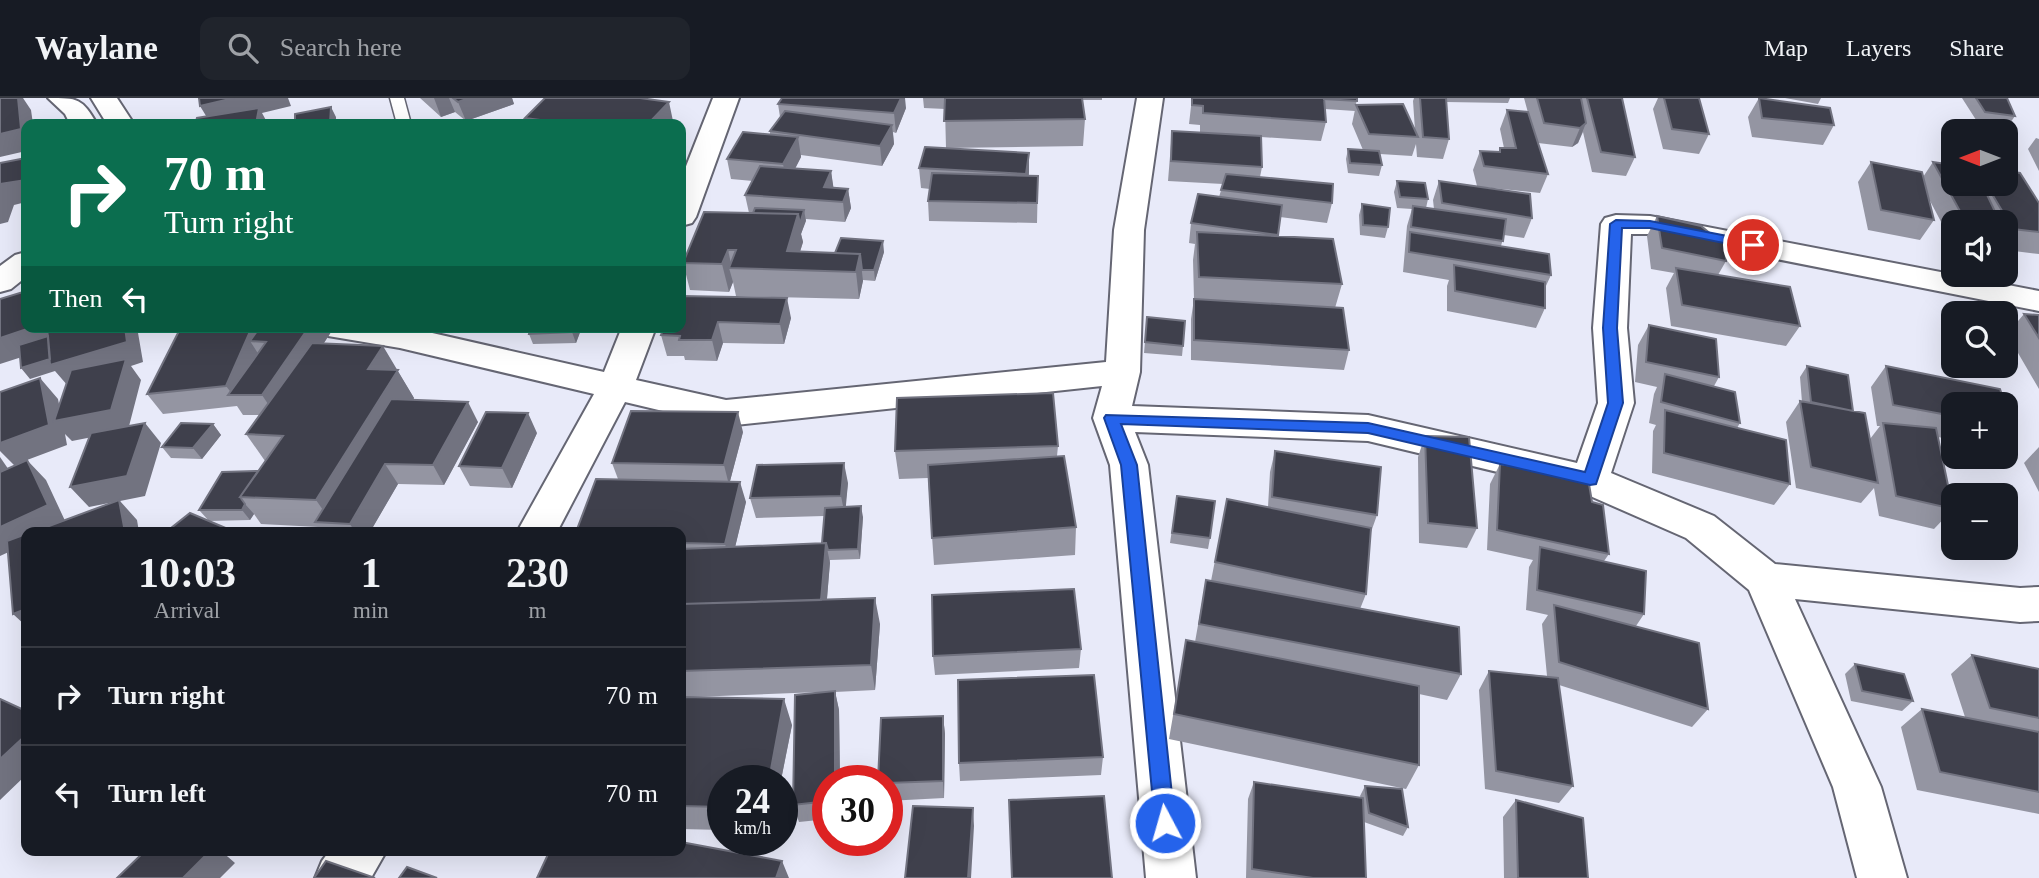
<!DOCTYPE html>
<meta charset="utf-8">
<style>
body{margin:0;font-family:"Times New Roman",serif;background:#20242c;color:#f1f3f6;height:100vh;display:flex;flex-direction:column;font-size:26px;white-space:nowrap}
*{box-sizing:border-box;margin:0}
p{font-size:23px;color:#9ea1a6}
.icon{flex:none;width:38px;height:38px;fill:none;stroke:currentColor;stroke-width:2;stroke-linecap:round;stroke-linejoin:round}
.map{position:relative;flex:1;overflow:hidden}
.panel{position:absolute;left:21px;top:429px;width:665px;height:329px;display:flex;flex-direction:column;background:#171b24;border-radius:14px;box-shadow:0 7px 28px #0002}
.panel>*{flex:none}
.banner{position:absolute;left:21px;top:21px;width:665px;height:214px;border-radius:14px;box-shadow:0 7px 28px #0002;background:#0b6e4f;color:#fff;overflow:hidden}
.needle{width:46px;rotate:270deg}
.controls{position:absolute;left:1941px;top:21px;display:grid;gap:14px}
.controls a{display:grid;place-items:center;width:77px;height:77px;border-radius:14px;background:#171b24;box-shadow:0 7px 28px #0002;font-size:35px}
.speed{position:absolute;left:707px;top:667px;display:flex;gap:14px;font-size:35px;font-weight:700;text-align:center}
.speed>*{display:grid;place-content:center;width:91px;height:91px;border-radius:50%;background:#171b24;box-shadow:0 7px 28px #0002;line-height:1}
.speed small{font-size:18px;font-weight:400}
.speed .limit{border:10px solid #d22;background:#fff;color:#111}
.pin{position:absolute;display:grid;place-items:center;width:60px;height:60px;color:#fff;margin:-30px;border:4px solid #fff;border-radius:50%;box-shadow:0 2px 7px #0007}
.me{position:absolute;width:77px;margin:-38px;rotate:354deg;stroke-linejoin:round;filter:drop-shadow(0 0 5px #0008)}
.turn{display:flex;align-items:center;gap:24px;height:147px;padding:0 28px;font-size:32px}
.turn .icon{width:91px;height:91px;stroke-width:2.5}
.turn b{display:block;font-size:49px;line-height:60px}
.then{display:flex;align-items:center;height:66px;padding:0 28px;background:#0003;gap:14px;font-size:26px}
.eta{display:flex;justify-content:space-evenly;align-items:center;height:119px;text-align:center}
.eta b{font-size:42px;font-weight:700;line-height:49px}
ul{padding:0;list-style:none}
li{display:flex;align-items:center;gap:21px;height:98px;padding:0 28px;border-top:2px solid #363941}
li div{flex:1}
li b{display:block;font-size:26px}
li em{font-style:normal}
header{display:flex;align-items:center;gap:42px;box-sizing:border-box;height:98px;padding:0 35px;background:#171b24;border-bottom:2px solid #363941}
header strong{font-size:33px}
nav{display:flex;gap:38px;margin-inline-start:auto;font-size:24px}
.search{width:490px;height:63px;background:#20242c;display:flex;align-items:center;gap:18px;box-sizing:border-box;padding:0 24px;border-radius:14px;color:#9ea1a6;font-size:26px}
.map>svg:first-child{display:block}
</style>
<header>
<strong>Waylane</strong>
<div class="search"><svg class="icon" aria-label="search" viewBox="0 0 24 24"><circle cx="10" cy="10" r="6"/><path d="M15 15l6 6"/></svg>Search here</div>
<nav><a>Map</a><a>Layers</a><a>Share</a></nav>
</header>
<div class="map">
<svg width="2039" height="780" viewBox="0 0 2039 780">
<rect width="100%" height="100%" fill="#e8eaf9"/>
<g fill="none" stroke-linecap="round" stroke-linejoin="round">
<g stroke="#656673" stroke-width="3">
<path id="service" d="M390,0h14l7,26h-14z"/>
</g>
<g stroke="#656673" stroke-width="4">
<path id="minor" d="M713,0h26l-43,119 -4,6 -11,3v-47z
M1137,0h26l-19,132 -4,142 -8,34 236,9 209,48 21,-60 -5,-75 8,-104 4,-6 11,-3 34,1 389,75v20l-389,-77h-19l-4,94 7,75 -23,70 103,43 61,48 245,24 19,-1v34l-19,1 -225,-23 86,188 26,91h-50l-24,-91 -84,-197 -63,-52 -105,-46 -213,-51 -233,-9 13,33 48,413h-50l-36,-413 -17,-47 9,-32 -376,40 -101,-24 -68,130h-40l77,-138 -194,-46 -78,-13 -5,-8h89l198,45 18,-45h34l-20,53 90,20 380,-38 8,-132z
M330,752h57l-16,28h-56l7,-17z"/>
</g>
<g stroke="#656673" stroke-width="4">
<path id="secondary" d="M48,0c30,0 34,0 49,26h-27l-5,-10z
M91,0h26l17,26h-27z
M26,154v25l-15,12 -11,3v-26l15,-11z"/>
</g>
<use href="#service" fill="#fff" fill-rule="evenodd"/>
<use href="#minor" fill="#fff" fill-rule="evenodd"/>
<use href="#secondary" fill="#fff" fill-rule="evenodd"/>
</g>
<path fill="#9495a2" d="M420,0h92l2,6 -48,17 -11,-9 -14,5z
M923,0h179v2h-20l3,19 -2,27 -137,2 -1,-39 -21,-1z
M1192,0h165l-2,13 -30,-2 1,13 -5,19 -60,-4 1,30 -2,10 72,26 -5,20 -47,-6 -2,19 64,48 -7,24 14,42 -5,20 -153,-10v-41l3,-20 -1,-39 2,-16 -6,-1 2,-20 28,-26 4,-13 -55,-3 4,-50 28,2v-8l-11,-1z
M1414,0h96l-2,5 -62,-1 3,37 -6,20 -26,-2 -1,-13 -4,12 -32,-2 2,11 -3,11 -31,-3 -2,-14 2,-10 15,1 -11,-26 4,-19 59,25 -2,-29z
M1524,0h98l13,59 -9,19 -34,-4 -9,-40 -5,11 -6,4 -34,-4 10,31 -8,19 -58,-6 50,31 -8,20 -20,-3 -3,11 50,29 -6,13v20l-9,20 -89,-17v-25l2,-6 -46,-8 4,-46 5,-17 -15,-1 -3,-16 3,-11 31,18 -2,9 8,1 -1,-9 6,-19 38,5 -4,-16 7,-19 19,1 1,-4h4l-4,-19 7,-19 23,10z
M1658,0h41l10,36 -10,20 -36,-5 -10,-40z
M1759,0l75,27 -11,20 -71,-8 -4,-20z
M1785,0h36l-3,6z
M1962,0h45l8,18 -7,10 -30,-3z
M778,6l128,4 -10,25 -3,-1 1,12 -12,22 -81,-11v2l-6,12 36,2 2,16 15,2 3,19 -6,14 -39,-3 -5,15 2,8 -3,10 35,1 49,-1 -9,29 -12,-1 -4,19 -123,-3 -3,-14 -4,10 -39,-2 -7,-27 66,-50 -4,-18 8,-14 -22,-2 -4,-20 43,-24v-4l10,-14z
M525,20l148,3 -2,3h-144z
M1949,36h4v30l-11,-20z
M2036,40l3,1v32l-11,-22z
M1871,64l52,15 10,-15 20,22h53l33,19v51l-33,-4v-28h-53v12l-6,-1 -18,-34 5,21 -14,20 -52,-10 -10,-48z
M919,70l110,4v3l9,1 -1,47 -108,-2 -1,-20 2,-12 -9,-1z
M1362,106l26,23 -3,11 -25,-3 -1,-20z
M1657,118l69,45 -8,14 82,51 -14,20 -115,-20 -5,-38 8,-15 -23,-4 -4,-33z
M681,198l110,22 -7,26 -61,-1 -6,18 -32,-1 -1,-4h-17l-6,-21z
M2024,216l15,1v74l-32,-55z
M1147,219l36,29 -1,10 -38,-3z
M1649,227l70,52 -5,9 26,37 -3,5 53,56 -16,21 -122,-32 1,-42 3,-6 -7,-2 5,-29 3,-7 -22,-5 3,-37z
M181,229l150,5 -7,11 73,27 17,28 -1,2 65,22 -34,63 -46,-1 -28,48h-48l-4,-5 -57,-3 -7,-10 -4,6 -41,1 -10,-11 59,-39 7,-10 -19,-27 13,-19h-16l-6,-9 -74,8 -16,-20z
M582,229l-6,16 -43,1 -4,-10z
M1807,268l46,45 17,28 10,-13h-3l-6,-39 15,-21 67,38v36l-15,-3 15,72 -19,20 -55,-13 -5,-28 -13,15 -65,-15 -10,-66 14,-21 2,1 -2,-25z
M2006,308l6,21 -6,7z
M213,326l8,11 -19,24 -31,-1 -9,-11z
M743,334l-13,49 16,21 -11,45 87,-4 2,-27 -68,2 -6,-20 98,-15 -3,24 18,10 -3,42 -30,1 -3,39 53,25 -5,66 -40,2 4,18 1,70h-12v39l-29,3 -6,-17 27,-113 -126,5 98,28 -11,55h-58v50l-42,-1v-297l-63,-53 -6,-16z
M537,335l-25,55 -42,-2 -11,-20z
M1425,338l52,92 -10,20 -48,-5 -1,-86z
M1058,348l-1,10 19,71 -1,28 -141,10 -6,-87 -29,1 -4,-28z
M2039,349v45l-15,-29z
M1275,353l102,64 -6,17 -5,62 -6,15 101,65 -14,26 -28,-6v71l-13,24 -237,-50 17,-99 9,2 11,-62 5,1 16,-82 41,8 2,-35z
M1500,366l92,38 17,52 -5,7 40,53 -8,12 72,83 -16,18 -133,-42 14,101 -14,17 -74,-14 -6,-99 10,-19 58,5 -5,-52 6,-9 -22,-5 3,-43 4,-7 -46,-10 3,-66z
M1177,398l33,42 -2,11 -38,-6z
M1081,551l-2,19 -144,7 -2,-19z
M1972,557l67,14v145l-122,-24 -16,-63 21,-18 43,8 -14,-43z
M1855,566l58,37 -11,10 -51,-10 -6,-27z
M943,618l2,18 -1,64 -57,3v-21z
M1103,659l-2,18 -141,6 -1,-18z
M1254,684l107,16 -1,-2 5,-10 43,41 -5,9 -39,-14 2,56h-120l2,-79z
M1516,702l72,78h-84l-1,-61z"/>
<path fill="#727380" d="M18,0h5l8,12 2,14h-7v27l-26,6v-23z
M234,0h54l3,8 -29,7 6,11h-57l-11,-18z
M434,0h15l6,14 -14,5z
M469,0h43l2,6 -48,17 -8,-19z
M901,0h4l1,10 -10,25 -2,-20z
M669,4l4,19 -2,3h-23z
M331,9l5,10v7h-12z
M1586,25l-8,20 -6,4 8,-19z
M892,27l2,19 -12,22 -2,-20z
M798,39l3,20 -14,27 -4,-20z
M1029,55v19l-3,21v-19z
M831,73l3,20 -10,-4z
M26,82v22l-12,3 -6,17 -8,2v-40z
M848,91l3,19 -6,14 -2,-20z
M804,112l2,11 -5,13 2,8 -9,28 -7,-19 11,-37z
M883,143l1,11 -9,29 -1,-11z
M728,152l4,18h-3l4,14 -4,10 -7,-28z
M860,156l3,27 -4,18 -3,-27z
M787,200l4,20 -7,26 -4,-20z
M718,224l5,21 -6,18 -5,-21z
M33,229h104l6,35 -12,4 10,14 -13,50 -56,11 -7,-7 2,11 -40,15 19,20 21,45 -15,7h-26v12l-26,12v-29l14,-62 -14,-14v-8l40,-65 18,21 4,20 6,-33 -13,-15 -25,8 -9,-11 32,-21 -53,17v-26z
M252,229h22l-24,14 11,17 -28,37 -7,-9z
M309,229h19l3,5 -55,84 -14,-21z
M574,229h8l-6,16 -4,-11z
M383,248l31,52 -77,125h-5l-16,-23 52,-131z
M468,304l10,20 -34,63 -11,-20z
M738,314l5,20 -14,53 -5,-20z
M528,315l9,20 -25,55 -10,-20z
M145,325l16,20 -16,53 -25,5 17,19 2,12h-14l-6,-31 -30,6 -19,-20z
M213,326l8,11 -19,24 -9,-11z
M0,359l11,16 -11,6z
M844,365l4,20 -3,33 -4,-20z
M385,366l13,20 -28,48h-15l-5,-8z
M740,384l6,20 -15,62 -6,-20z
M245,406l9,10 -4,6 -8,-10z
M861,408l2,11 -3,42 -2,-10z
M826,445l4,20 -5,58 -4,-19z
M875,500l5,26 -5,66 -4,-25z
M26,511v17l-13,-12z
M835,593l4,19 1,70h-5z
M784,601l8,26 -11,55h-12z
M943,618l2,18 -1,64 -1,-17z
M26,637v40l-26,25v-41z
M973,710l1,18 -3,52h-3z
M211,752h9l15,13 -15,15h-37z
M782,763l7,17h-13z"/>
<path fill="#3f404c" stroke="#727380" stroke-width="2" d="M0,0h18l3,31 -21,5z
M199,0h35l-34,8z
M453,0h16l-11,4z
M545,0h95l29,4 -21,22h-78l-45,-6z
M782,0h119l-7,15 -116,-9z
M945,0h137l3,21 -141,2z
M1192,0h132l2,24 -123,-9v-7l-11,-1z
M1324,0h33v3l-33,-2z
M1420,0h26l3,41 -26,-2z
M1537,0h44l5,25 -6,5 -36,-5z
M1587,0h35l13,59 -34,-5z
M1664,0h35l10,36 -37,-5z
M1759,0l71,10 4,17 -72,-7z
M1976,0h31l8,18 -30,-4z
M1403,6l15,33 -49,-3 -13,-29z
M331,9l-1,16 -6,1h-29v-10z
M259,10l-3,16h-61l2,-6z
M1507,12l21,2 20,62 -64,-8 -4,-15 20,1v-4h16z
M785,13l107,14 -12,21 -110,-15z
M1172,33l89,5 1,31 -91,-6z
M743,34l55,5 -15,27 -56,-5z
M925,49l104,6 -3,21 -107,-6z
M1348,51l31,2 3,14 -32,-2z
M26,60v22l-26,4v-21z
M1871,64l51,10 12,48 -53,-10z
M1933,64l20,3v19h29l16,34 -37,-5z
M760,68l71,5 -7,16 24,2 -5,13 -98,-7z
M2006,73l14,2 19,30v29l-26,-3 -27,-45h20z
M932,75l106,3 -1,27 -109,-2z
M1226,76l107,10 -1,19 -111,-13z
M1397,83l28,2 3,16 -28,-2z
M1439,83l91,13 2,24 -90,-15z
M1198,96l84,11 -4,30 -87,-12z
M1362,106l28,4 -2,19 -25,-2z
M1413,108l93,13 -3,22 -92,-14z
M755,110l49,2 -4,14 -2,-10 -45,-1z
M704,114l94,2 -11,37 73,3 -4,18 -127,-4 7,-18h-8l-6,14 -39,-1z
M1657,118l44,10 16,13 8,1 1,21 -64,-13z
M1197,134l136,7 9,45 -143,-7z
M1410,134l139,22 2,21 -142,-23z
M841,140l42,3 -9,29h-12l-2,-16 -25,-1z
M1454,167l91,17v26l-90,-17z
M1676,170l114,19 10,39 -118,-21z
M26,193v36h7l-33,11v-39z
M681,198l106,2 -7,26 -62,-2 -6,18h-33l1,-4 -19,-1 3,-8h17z
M1194,201l149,9 6,42 -155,-10z
M2024,216l15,1v23z
M1147,219l38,4 -2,25 -38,-4z
M1649,227l67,14 3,38 -73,-15z
M47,229h78l2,15 -77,23z
M181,229h71l-26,59 -79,8z
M260,229h49l-47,68h-34l38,-53 -16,-1z
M531,229h43l-2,5 -43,2z
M48,238l2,23 -29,9 -2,-23z
M312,245l71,3 -15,23 30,1 -82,130 -76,-3 43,-61 -37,-2z
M126,261l-15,51 -57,11 17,-51z
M1807,268l41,9 5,36 -42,-9z
M1886,268l114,23 5,15h-52v12l-60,-11z
M1665,276l70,18 5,31 -79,-21z
M40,280l9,47 -49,18v-51z
M1053,295l5,53 -163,5 2,-53z
M391,301l77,3 -35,63 -48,-1 -35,60 -35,-2z
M1800,303l65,12 13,70 -67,-16z
M2006,308l6,21 -6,-2z
M1665,312l121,30 4,44 -126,-31z
M631,313l107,1 -14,53 -112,-2z
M486,314l42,1 -26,55 -43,-2z
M145,325l-18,53 -57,11 21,-54z
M181,325l32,1 -20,24 -31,-1z
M1883,325l53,5 17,81 -57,-13z
M1425,338l44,1 8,91 -49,-5z
M1275,353l106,16 -4,48 -105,-18z
M1064,358l12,71 -144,11 -4,-73z
M27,362l21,45 -48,22v-55z
M844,365l-3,33 -91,2 7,-33z
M1500,366l88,14 4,24 11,3 6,49 -112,-24z
M258,373l-18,26 5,7 -3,6h-43l23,-38z
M596,381l144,3 -15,62 -44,-1v-11h-105z
M1177,398l38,5 -5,37 -38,-5z
M1227,401l144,29 -5,66 -151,-32z
M119,402l6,32h-92z
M861,408l-3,43 -30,1 -2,-7h-4l3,-35z
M190,415l45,19h-69z
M26,436v75l-13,5 -6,-73z
M826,445l-5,57 -140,4v-55z
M1540,449l106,24 -2,43 -107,-24z
M1206,482l253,47 2,47 -262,-50z
M1074,491l7,60 -148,7 -1,-61z
M875,500l-4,67 -190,6v-67z
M1554,507l145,38 9,66 -149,-47z
M1186,542l233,46v79l-245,-51z
M1972,557l67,14v49l-49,-10z
M1855,566l49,10 9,27 -51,-10z
M1489,573l69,7 15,108 -77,-15z
M1094,577l9,82 -144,6 -1,-83z
M835,593v89h-7v21l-35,4 2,-110z
M681,599l103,2 -15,81h-46v27l-42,-1z
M0,601l26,12v24l-26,24z
M1922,611l117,23v60l-99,-20z
M943,618v65l-56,2v-3h-9l3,-62z
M1254,684l109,16 3,80h-53l-61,-9z
M1365,688l37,3 6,38 -39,-14z
M1104,698l8,82h-100l-3,-78z
M1516,702l67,18 5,60h-70z
M913,708l60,2 -5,70h-63z
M681,744l101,19 -6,17h-239l13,-28h131z
M146,752h65l-28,28h-66z
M326,763l49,17h-61z
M407,769l30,11h-38z"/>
<path fill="#2563eb" stroke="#184099" stroke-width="2" d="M1616,122l34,1 103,20 6,4 -6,4 -103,-21h-28l-5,100 6,75 -27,81 -6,1 -222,-52 -247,-9 16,41 38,358 -3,7 -7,2 -7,-2 -3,-7 -34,-358 -17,-47 2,-3 262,8 217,49 23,-69 -5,-75 7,-104z"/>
</svg>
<div class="controls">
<a><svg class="needle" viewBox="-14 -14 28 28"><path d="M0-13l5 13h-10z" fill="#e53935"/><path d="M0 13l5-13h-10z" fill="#9ea1a6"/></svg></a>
<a><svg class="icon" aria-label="sound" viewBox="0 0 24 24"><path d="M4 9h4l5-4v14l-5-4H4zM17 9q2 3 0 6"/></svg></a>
<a><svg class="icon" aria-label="search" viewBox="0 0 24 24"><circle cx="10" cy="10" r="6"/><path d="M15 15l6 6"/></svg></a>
<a>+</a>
<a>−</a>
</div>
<div class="speed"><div>24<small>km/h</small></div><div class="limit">30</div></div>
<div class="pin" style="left:1753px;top:147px;background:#d93025"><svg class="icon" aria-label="arrive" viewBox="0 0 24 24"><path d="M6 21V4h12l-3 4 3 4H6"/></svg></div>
<svg class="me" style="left:1165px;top:725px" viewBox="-20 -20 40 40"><circle r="17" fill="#2563eb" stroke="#fff" stroke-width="3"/><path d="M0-11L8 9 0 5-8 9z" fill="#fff"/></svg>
<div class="banner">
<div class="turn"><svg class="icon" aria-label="right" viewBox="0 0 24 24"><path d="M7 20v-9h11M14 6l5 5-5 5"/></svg><div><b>70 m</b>Turn right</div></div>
<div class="then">Then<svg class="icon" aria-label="left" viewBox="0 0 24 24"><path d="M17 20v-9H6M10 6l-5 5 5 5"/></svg></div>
</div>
<section class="panel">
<div class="eta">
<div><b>10:03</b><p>Arrival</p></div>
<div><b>1</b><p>min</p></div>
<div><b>230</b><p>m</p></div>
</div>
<ul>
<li><svg class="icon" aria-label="right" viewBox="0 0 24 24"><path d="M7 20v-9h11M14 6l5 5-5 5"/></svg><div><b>Turn right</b></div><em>70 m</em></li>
<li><svg class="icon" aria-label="left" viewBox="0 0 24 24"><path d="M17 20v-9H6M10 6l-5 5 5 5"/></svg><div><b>Turn left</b></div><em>70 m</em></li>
</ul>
</section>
</div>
